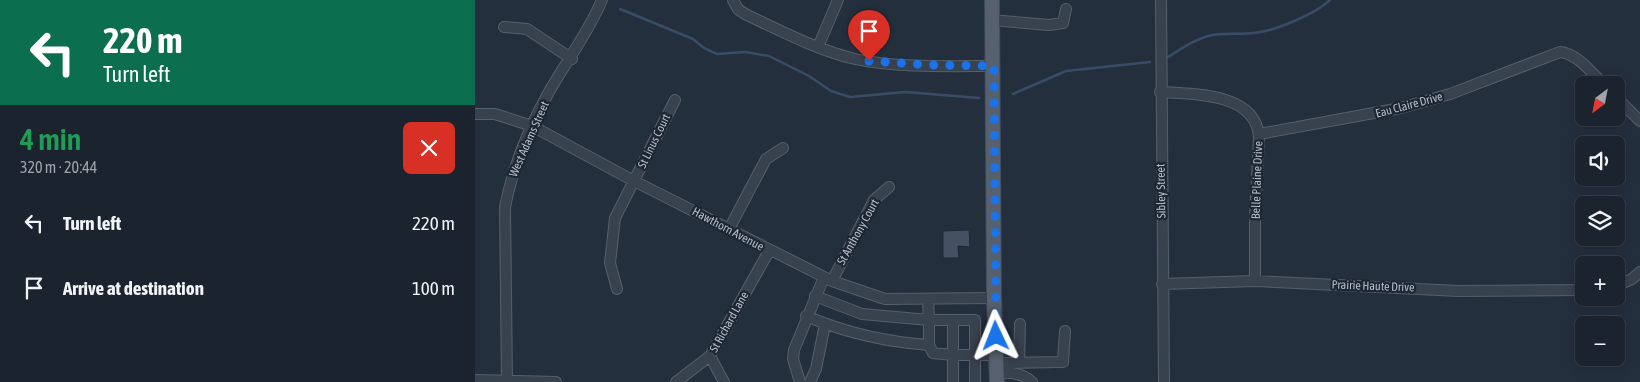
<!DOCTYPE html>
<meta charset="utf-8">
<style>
body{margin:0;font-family:"Asap Condensed",sans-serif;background:#242b36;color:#f1f3f6;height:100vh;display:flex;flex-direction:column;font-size:19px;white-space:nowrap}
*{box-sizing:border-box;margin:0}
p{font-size:16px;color:#a0a4aa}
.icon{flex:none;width:28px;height:28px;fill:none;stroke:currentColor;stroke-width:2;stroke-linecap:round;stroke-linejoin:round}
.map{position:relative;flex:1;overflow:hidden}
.details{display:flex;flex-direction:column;background:#1b232e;width:475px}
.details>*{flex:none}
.guide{background:#0b6e4f;color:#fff;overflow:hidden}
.needle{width:32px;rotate:212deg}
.tools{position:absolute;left:1100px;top:76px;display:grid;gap:10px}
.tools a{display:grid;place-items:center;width:50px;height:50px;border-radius:8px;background:#1b232e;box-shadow:0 2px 12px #0003,0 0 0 1px #39404a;font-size:25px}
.pin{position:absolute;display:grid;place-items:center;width:42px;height:42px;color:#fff;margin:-51px -21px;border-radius:50% 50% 50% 0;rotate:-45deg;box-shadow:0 0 5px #0007}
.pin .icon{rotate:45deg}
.me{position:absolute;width:55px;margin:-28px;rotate:358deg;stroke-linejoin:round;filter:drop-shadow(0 0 4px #0008)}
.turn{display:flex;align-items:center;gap:18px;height:105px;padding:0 20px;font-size:22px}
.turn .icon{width:65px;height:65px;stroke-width:2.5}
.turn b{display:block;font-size:35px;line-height:42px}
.round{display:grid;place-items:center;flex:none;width:52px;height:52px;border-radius:8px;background:#242b36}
.overview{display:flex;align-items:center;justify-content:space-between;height:85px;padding:0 20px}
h1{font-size:30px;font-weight:600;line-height:38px;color:#1e9e55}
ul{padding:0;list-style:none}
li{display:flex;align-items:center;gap:15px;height:65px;padding:0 20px}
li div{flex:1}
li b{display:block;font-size:19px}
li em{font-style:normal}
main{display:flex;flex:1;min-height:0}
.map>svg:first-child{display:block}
</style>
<main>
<section class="details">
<div class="guide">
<div class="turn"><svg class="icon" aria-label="left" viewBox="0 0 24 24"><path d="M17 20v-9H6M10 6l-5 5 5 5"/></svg><div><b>220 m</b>Turn left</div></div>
</div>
<div class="overview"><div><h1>4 min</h1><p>320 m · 20:44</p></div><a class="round" style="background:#d93025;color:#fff"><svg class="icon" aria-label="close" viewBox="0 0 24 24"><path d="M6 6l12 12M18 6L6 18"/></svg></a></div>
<ul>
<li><svg class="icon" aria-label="left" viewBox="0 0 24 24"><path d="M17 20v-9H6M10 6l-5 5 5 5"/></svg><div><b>Turn left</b></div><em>220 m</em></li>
<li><svg class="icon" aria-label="arrive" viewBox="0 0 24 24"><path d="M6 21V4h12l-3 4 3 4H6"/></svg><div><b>Arrive at destination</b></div><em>100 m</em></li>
</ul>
</section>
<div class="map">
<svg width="1165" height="382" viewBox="0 0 1165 382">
<rect width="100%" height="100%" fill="#242f3e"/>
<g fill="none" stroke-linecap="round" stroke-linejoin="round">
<path stroke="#394c67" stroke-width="2.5" d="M145,9l73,30 11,9 13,6 28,-2 24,4 40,20 22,15 19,6 56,-5 73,6
M693,57c13,-8 25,-17 40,-21 15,-4 31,-1 46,-3 21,-2 61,-19 76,-33
M538,94l53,-23 84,-9"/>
</g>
<path fill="#455162" stroke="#1f2835" d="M494,230l1,17 -12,-1 1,12h-16v-27z"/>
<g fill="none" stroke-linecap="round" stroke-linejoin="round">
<g stroke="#565f6c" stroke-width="12">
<path id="minor" d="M258,0l5,9 7,5c36,17 72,36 110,45 40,9 98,7 139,7
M686,0l3,382
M516,20l58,5 14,-2 3,-14
M29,27l23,2 45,30
M343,47l20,-47
M685,92c32,2 96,0 99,45l-4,81v63
M1141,97l24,24
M0,114h20l37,12 102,55 198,100 53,18 109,-1
M784,134l142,-26 49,-14 110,-42c18,2 31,20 44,33
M254,229l37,-70 17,-11
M357,281l42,-81 15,-13
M687,284l93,-3 204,10 125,-1
M1141,286l16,-7 8,-7
M142,289l-7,-26 5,-45 60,-118
M340,296l47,18 67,6v25l4,8 20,2h43
M453,299l1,21h46v62
M331,316c40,17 81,26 123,29
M478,320v62
M235,356l14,26
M522,363l66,-1 2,-31
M544,363l1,-39
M522,374c14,-3 25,-1 35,8
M0,380l81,2
M32,382l-2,-175c8,-41 24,-80 45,-117 18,-31 38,-57 52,-90
M201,382l34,-26 59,-105
M325,382l-7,-23 1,-9 30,-73
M335,382l6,-13 9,-45"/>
</g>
<g stroke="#414a57" stroke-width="16">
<path id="major" d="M517,0l2,298 3,84"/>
</g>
<use href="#minor" stroke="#38414e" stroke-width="10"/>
<use href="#major" stroke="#56606e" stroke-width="14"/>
</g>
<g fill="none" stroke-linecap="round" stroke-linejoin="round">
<path stroke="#1a73e8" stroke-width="9" stroke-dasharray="0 16.2" d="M394,61l62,4 63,1 2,270"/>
</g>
<g text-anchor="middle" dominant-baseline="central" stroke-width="4.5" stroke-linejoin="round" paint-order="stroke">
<g font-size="12" fill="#b4bcc9" stroke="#1d2633">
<text transform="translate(934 105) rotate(-15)">Eau Claire Drive</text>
<text transform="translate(54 139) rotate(-66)">West Adams Street</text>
<text transform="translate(179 141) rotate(-64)">St Linus Court</text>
<text transform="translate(782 180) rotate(-88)">Belle Plaine Drive</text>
<text transform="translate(686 191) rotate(-91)">Sibley Street</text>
<text transform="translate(253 229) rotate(28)">Hawthorn Avenue</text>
<text transform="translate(383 232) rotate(-61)">St Anthony Court</text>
<text transform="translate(898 286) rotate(2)">Prairie Haute Drive</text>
<text transform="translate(254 322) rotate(-61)">St Richard Lane</text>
</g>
</g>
</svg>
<div class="tools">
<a><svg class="needle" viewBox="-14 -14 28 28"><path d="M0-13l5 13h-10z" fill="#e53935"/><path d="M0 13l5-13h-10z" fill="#a0a4aa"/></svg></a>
<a><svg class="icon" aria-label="sound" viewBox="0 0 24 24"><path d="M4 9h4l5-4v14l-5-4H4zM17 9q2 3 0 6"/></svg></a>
<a><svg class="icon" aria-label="layers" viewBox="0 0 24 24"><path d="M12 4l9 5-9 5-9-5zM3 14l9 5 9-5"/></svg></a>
<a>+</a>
<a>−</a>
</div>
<div class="pin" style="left:394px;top:61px;background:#d93025"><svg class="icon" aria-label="arrive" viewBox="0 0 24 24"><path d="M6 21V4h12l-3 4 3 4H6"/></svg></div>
<svg class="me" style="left:521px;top:336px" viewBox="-20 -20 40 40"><path d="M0-17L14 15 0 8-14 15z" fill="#1a73e8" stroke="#fff" stroke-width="4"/></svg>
</div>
</main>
